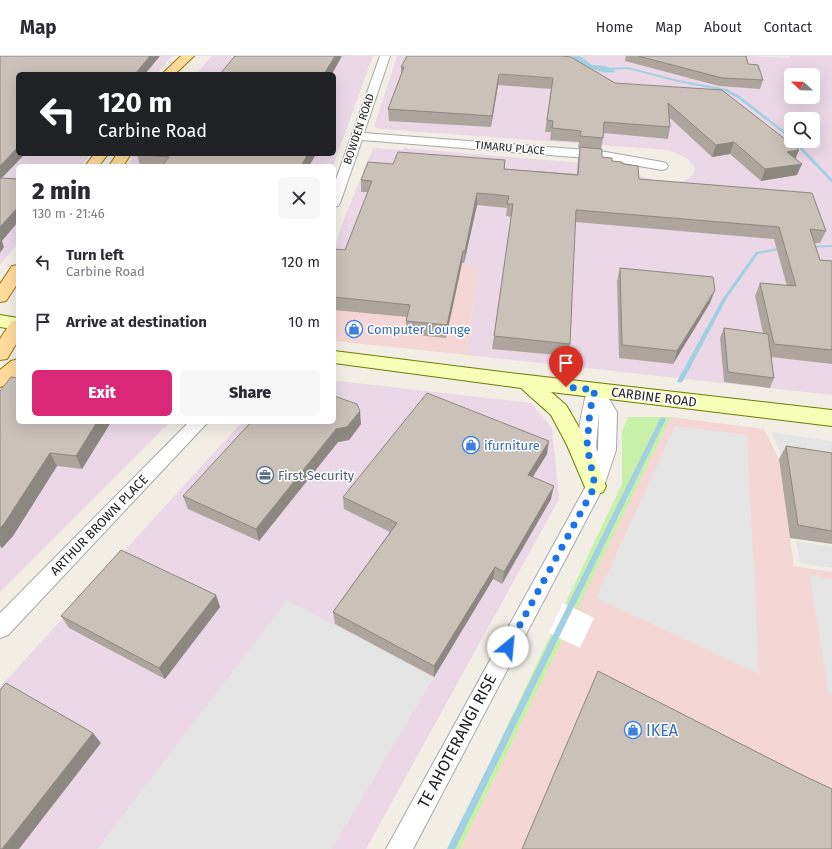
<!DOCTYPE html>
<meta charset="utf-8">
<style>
body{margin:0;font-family:"Fira Sans",sans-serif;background:#f7f7f7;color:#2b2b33;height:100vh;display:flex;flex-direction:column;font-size:15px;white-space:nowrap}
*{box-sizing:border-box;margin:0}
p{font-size:13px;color:#7c7c81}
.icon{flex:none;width:22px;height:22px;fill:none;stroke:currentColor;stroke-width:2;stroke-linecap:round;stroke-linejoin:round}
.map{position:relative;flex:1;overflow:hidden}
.details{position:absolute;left:16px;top:108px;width:320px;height:260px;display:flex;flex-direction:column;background:#fff;border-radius:6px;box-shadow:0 4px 16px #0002}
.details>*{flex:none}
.top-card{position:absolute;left:16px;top:16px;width:320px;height:84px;border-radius:6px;box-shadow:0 4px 16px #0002;background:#202124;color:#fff;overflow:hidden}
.needle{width:26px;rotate:292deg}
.fabs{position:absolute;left:784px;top:12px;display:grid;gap:8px}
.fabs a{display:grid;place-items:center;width:36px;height:36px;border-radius:6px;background:#fff;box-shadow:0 4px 16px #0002;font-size:20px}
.pin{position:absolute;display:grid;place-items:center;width:34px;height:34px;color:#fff;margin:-41px -17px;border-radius:50% 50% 50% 0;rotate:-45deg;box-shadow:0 0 4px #0007}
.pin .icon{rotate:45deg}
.me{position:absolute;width:44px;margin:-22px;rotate:28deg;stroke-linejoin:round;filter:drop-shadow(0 0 3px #0008)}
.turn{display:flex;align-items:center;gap:14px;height:84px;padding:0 16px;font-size:18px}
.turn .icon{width:52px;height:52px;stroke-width:2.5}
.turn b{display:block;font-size:28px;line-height:34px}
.round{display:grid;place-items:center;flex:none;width:42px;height:42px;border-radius:6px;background:#f7f7f7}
.overview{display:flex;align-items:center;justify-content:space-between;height:68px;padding:0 16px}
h1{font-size:24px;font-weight:800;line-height:30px}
.cta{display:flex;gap:8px;margin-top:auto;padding:8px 16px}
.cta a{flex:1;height:46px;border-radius:6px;background:#db2777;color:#fff;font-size:16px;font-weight:800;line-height:46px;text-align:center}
.cta a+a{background:#f7f7f7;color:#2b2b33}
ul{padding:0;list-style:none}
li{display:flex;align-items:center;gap:12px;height:60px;padding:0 16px}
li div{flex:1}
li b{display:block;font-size:15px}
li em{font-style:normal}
header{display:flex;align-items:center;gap:24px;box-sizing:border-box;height:56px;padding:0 20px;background:#fff;border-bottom:1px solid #e1e1e2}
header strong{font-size:19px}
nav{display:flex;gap:22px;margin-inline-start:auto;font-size:14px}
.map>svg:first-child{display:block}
</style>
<header>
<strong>Map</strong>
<nav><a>Home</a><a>Map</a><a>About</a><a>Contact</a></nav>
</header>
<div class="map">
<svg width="832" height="793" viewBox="0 0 832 793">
<rect width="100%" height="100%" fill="#f2eee6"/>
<path fill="#f4d7d4" d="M334,197l144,14 -11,88 -133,-14z
M671,361l93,12 15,30 15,107 38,6v277h-372z"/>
<path fill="#ebd7e6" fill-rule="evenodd" d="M0,0h172l-15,18h-139v80h73l-10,12h-63v77l-18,22z
M212,0h161l-40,110h-205l6,-12h200v-80h-138z
M397,0h353l40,2 -1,-2h43v339l-365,-40 11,-88 -144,-14v-5l12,-34 27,-66 30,2 1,-2 189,16 68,18 23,-1 9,-6 2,-8 -8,-9 -19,-8 -287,-21 -7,-2zM791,19h22v22h-22zM791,63h22v22h-22z
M338,325l193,22 21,25 7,71 -193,350h-366v-162l242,-265h92v-40z
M0,351l18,15h152l-170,170z"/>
<path fill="#c7f0a8" d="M628,361h43l-211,432h-11l173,-365v-52z"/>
<path fill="#e4e4e4" d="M675,370l72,9 12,239 -163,-76z
M771,376l61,9v22l-50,-7z
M796,485l36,6v21l-32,-5z
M810,519l22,4v115l-4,-2z
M287,544l147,77 -102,172h-235z"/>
<path fill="#a2d0e3" d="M571,0h9l12,9 14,1 10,6c-17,3 -31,-6 -45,-16z"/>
<path fill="#fff" d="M563,547l31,15 -14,30 -31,-15z"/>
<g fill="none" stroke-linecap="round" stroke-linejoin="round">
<path fill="#a2d0e3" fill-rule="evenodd" d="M628,11l50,13 49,9 14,8 50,39v3l-52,-40 -14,-8 -47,-9 -50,-13 -22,1 -2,-1 2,-1z
M792,85h4l36,38v3h-1z
M832,189v2l-23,1 -2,-1 2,-1z
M784,191h1v2l-27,5 -31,44 -44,83 -3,2 -2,-1 -1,-1 46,-83 33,-46z
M663,361l3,2 -211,430h-8l213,-430z"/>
<g stroke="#a7a7a7" stroke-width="2">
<path id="minor" d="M380,0h10l-26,77 236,18 62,11 4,1 2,3 -2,3 -4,1 -62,-11 -238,-19 -22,63 -2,3 -4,1v-22z
M595,328l6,2 16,26 -1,38 -12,36 -191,363h-27l200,-363 4,-13 -4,-1c-14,-24 -5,-56 1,-82l2,-4zM599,356l-1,38 -1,2 -1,-6z
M189,366h19l-200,213 -8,3v-25z"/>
</g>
<g stroke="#697e00" stroke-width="2">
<path id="secondary" d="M0,259l18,3v12l-18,-3z
M334,295l193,24 305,35v16l-281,-34 15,13 3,5 20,35 17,41 -3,6 -8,3 -8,-3 -20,-47 -16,-30 -30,-27 -187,-25z"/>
</g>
<g stroke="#9c7200" stroke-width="2">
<path id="primary" d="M181,0h13l-19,18h-13z
M94,98h14l-9,12h-14z
M117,98h14l-8,12h-14z
M18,209v18l-12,18 -6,1v-18l12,-18z
M18,264v21l-11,18 -7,1v-21l11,-17z
M18,303v17l-11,9 -7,2v-17l11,-9z"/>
</g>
<use href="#minor" fill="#fff" fill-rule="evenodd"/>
<use href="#secondary" fill="#f7ffb6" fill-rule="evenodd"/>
<use href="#primary" fill="#ffdb9d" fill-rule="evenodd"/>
</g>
<path fill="#aea69e" d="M626,0h120l2,8 15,16 -3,9 -41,-3 -94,-25z
M401,11l214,16 184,67 -4,9 2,16 -36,6 -31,-27 -18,3 -42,-39v9l-2,12 -64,-6 -3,16 1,8 21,7 16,15 187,52 -6,12h-6l6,17 12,1v103l-61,-7 3,21 -4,10 -46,-6 -4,-44 4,-10 39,5 -8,-37 5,-13 27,3 -13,-47 -199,-17 -5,122 -3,12 -75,-7 2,-13 18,-119 -6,-1 1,-8 -30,-3 -13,58h-2l-16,75 -40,-4v-13l1,-4 -73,-7v-61l11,1 23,-58h-7v-12l32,-16 112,-4v9l72,5 1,-15 2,-11h-2l1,-6 -29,-2 1,-8h-6l6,-43 -53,-4 -7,42 -102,-6 -1,-12 13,-34z
M137,98h179l-7,12h-169z
M620,212l90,35 -37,61 -54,-6 -2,-77z
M0,335l111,31 -29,47 -25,-3 -44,70 -11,12 -2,-1z
M361,368l-12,16 -11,2 -79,99 -71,-32 -5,-13z
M786,390l46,7v91l-42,-6 -11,-79z
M547,398l-15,23 19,22 -49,85 -9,-5 -59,98 -99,-53 -2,-12 57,-80 -46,-23 -1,-12z
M216,539l4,12 -55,72 -96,-51 -8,-12z"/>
<path fill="#8d8781" d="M150,0h10l-15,18h-10z
M335,0h7l-10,18h-8z
M499,18l-1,11 -7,42 1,-11z
M734,86l-4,12 -18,3 4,-12z
M18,91v7h7l-25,26v-14z
M799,94l-5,12 -7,-10z
M308,98h8l-7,12h-8z
M802,108l-5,11 -36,6 4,-12z
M477,137v12l-13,58 1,-12z
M18,151v15l-16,19 2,6 -4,6v-26z
M463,195l-1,12 -16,75 1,-13z
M715,234l-5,13 -37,61 4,-13z
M360,355l1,13 -12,16 -11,2 -79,99 -3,-12 80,-100z
M97,366h14l-29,47 -6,-13z
M549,385l-2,13 -21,34 2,-13z
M50,397l7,13 -44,70 -11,12 -2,-3v-17z
M554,430l-3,13 -49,85 2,-12z
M495,511l-2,12 -59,98v-11z
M216,539l4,12 -55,72 -6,-11z
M93,677l8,10 -82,106h-17z"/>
<path fill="#cac1b8" stroke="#8d8781" d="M0,0h150l-15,18h-117v73l-18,19z
M235,0h100l-11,18h-104z
M407,0h154l10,1 44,26 107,7 77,60 -12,2 15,12 -37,5 -31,-27 -18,3 -48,-42 2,24 -66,-5 -1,16 -23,-2 1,-5 -29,-3 1,-7 -6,-1 6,-42 -54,-4 -7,42 -104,-7 16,-42h-3z
M638,0h108l2,8 10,1 5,15 -41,-2z
M580,91l22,2v8l10,1v3l10,1 1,2 15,2 1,13 173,14 14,38 -16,-2 10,31 12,1v89l-58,-6 -14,-61 36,3 -17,-59 -203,-17 -6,134 -76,-8 19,-132h-6l2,-8 -32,-3 -12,58h-2l-16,74 -41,-4 4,-16 -76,-8v-48l11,1 27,-69 -11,-1 7,-18 25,2 5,-12 107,8 -1,9 74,6z
M137,98h171l-7,12h-139l7,-9z
M0,122l18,1v28l-18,20z
M620,212l93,9 2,13 -38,61 -55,-6z
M724,272l44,6 6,44 -46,-6z
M11,321l7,1v44h79l-21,34 -26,-3 -46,71 -4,4v-137z
M427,337l122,48 -21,34 26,11 -50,86 -9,-5 -61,99 -101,-54 64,-89 -54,-26z
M334,340l23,8 3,7 -13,16 -11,2 -80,100 -73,-33 68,-74h83z
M786,390l46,7v78l-34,-6z
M121,494l95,45 -57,73 -98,-52z
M598,615l200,102 34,16v60h-310z
M6,627l87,50 -91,116h-2v-159z"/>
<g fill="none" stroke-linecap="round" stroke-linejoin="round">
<path stroke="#1a73e8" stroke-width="7" stroke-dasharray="0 12.6" d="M508,591l87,-161 -8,-40 3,-36 5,-20 -29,-3"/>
</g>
<defs>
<g id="shop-ring" transform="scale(0.9)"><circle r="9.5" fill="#fff" stroke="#3f7fe0" stroke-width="1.5"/><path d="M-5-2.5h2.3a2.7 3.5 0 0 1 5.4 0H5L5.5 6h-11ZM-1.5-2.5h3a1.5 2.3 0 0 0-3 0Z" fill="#3f7fe0"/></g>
<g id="office-ring" transform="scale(0.9)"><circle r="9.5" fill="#fff" stroke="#5c6f8a" stroke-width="1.5"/><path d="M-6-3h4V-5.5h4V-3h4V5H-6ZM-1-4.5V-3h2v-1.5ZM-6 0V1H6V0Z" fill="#5c6f8a"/></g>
</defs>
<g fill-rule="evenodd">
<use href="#shop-ring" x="354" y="273"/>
<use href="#shop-ring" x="471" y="389"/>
<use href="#office-ring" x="265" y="419"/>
<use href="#shop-ring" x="633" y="674"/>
</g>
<g text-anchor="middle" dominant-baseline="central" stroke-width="3" stroke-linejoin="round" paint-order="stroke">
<g font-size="11" fill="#202020" stroke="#fff">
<text transform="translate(359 73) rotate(-71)">BOWDEN ROAD</text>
<text transform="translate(510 92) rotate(5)">TIMARU PLACE</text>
</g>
<g font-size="13" fill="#366cbe" stroke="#fff" text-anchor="start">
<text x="367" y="273">Computer Lounge</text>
<text x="484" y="389">ifurniture</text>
</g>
<g font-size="13" fill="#202020" stroke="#fff">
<text transform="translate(654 341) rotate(7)">CARBINE ROAD</text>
<text transform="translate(99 469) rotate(-46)">ARTHUR BROWN PLACE</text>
</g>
<g font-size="13" fill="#4e5e75" stroke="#fff" text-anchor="start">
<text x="278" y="419">First Security</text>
</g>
<g font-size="16" fill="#366cbe" stroke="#fff" text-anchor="start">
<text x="646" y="674">IKEA</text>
</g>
<g font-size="16" fill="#202020" stroke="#fff">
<text transform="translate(457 685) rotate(-62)">TE AHOTERANGI RISE</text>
</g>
</g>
</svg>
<div class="fabs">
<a><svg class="needle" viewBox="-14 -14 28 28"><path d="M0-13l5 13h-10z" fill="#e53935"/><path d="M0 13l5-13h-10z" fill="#7c7c81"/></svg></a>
<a><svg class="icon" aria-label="search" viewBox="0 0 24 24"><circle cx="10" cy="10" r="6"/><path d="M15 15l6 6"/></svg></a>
</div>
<div class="pin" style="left:566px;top:331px;background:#d93025"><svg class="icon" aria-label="arrive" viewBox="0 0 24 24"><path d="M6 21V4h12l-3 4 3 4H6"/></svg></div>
<svg class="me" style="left:508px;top:591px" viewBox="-20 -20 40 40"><circle r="19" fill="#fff"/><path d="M0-13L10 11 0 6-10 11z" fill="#1a73e8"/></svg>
<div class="top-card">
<div class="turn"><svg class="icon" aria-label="left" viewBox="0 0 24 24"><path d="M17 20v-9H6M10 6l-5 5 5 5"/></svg><div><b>120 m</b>Carbine Road</div></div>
</div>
<section class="details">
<div class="overview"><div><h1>2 min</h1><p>130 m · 21:46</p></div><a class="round"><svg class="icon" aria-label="close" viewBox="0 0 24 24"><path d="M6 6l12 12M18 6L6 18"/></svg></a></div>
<ul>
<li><svg class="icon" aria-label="left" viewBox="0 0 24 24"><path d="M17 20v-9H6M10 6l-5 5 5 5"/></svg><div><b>Turn left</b><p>Carbine Road</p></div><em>120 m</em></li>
<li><svg class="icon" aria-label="arrive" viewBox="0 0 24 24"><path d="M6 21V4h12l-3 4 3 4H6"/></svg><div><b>Arrive at destination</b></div><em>10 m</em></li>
</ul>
<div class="cta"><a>Exit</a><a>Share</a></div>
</section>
</div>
